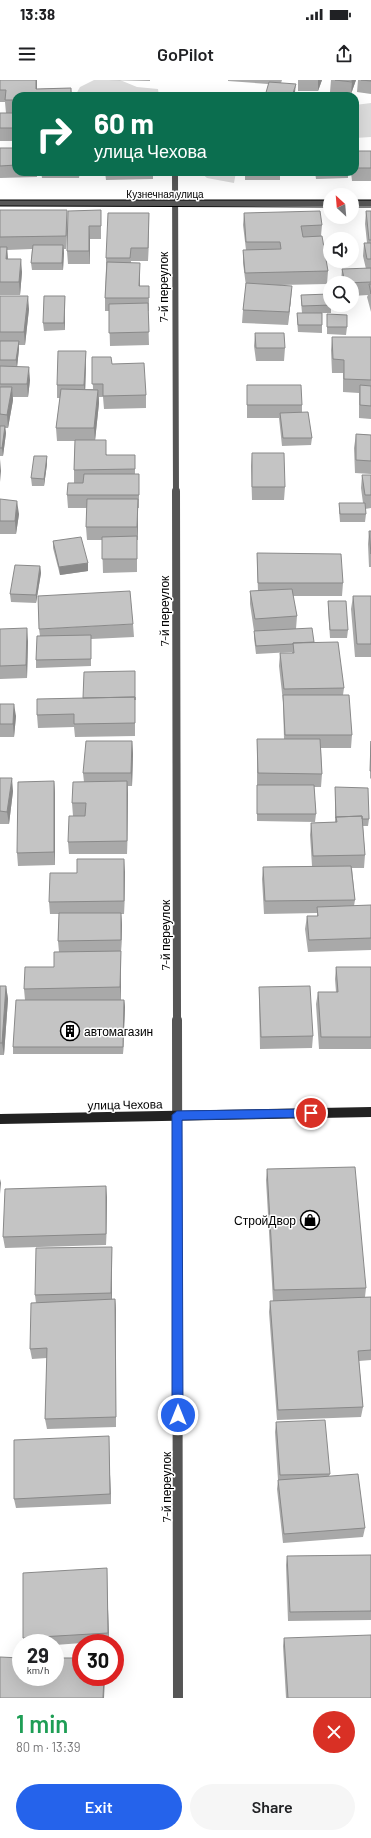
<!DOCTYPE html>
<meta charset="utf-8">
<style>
body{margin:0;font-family:Barlow,sans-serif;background:#f6f6f6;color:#202124;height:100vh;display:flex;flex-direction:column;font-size:15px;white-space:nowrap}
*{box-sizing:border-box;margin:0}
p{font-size:13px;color:#757577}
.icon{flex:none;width:22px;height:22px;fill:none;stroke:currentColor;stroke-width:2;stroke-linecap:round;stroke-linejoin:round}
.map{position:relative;height:1618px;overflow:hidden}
.drawer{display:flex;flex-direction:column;background:#fff;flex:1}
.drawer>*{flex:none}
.top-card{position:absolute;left:12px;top:12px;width:347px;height:84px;border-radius:12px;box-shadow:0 4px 16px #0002;background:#0b6e4f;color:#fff;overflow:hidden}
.needle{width:26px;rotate:334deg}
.buttons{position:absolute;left:323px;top:108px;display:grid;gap:8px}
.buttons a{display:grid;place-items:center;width:36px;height:36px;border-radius:50%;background:#fff;box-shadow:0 4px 16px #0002;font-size:20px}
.speed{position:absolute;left:12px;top:1554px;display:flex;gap:8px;font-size:20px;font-weight:700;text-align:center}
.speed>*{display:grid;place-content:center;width:52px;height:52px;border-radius:50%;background:#fff;box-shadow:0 4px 16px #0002;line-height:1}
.speed small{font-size:10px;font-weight:400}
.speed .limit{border:6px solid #d22;background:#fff;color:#111}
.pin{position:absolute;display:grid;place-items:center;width:34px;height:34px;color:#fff;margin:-17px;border:2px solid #fff;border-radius:50%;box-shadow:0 1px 4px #0007}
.me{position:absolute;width:44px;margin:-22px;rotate:0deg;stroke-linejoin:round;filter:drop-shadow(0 0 3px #0008)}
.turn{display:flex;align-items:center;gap:14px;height:84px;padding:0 16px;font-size:18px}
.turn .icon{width:52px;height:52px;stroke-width:2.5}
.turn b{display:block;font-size:28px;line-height:34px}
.round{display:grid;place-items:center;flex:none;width:42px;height:42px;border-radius:21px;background:#f6f6f6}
.summary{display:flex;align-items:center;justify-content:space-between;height:68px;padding:0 16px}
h1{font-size:24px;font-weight:600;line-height:30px;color:#1e9e55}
.cta{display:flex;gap:8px;margin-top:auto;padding:8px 16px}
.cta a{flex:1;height:46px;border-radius:24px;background:#2563eb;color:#fff;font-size:16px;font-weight:600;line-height:46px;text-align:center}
.cta a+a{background:#f6f6f6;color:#202124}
.status{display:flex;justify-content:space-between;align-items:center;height:28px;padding:0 20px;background:#fff;direction:ltr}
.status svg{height:11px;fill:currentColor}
header{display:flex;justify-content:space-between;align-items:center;height:52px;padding:0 16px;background:#fff;font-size:18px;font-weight:600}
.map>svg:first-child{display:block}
</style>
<div class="status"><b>13:38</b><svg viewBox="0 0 49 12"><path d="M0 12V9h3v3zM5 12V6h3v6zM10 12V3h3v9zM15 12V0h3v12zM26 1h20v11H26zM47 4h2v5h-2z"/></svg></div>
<header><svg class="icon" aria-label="menu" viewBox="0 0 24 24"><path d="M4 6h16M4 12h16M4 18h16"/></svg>GoPilot<svg class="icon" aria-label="share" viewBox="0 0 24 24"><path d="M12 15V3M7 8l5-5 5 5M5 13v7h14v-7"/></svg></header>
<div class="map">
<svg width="371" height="1618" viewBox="0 0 371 1618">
<rect width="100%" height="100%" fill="#fff"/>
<path fill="#dcdcdc" d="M94,0h26l17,7 21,2 1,7h-84l5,-9z
M371,23v34l-16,1v-33z
M200,92h36l-2,11 -27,-5z"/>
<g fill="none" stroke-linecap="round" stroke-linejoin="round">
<path stroke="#555" stroke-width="6" d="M175,92l1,320
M0,123h330
M352,123h19"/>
<path stroke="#555" stroke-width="8" d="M176,411l1,530"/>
<path stroke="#555" stroke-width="10" d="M177,940l1,678"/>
<path stroke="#222" stroke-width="10" d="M0,1039l371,-7"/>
<path stroke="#000" stroke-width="1" d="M0,120h330
M352,120h19
M0,126l330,1
M352,127h19"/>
</g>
<path fill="#a9a9a9" d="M0,0l37,9 34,-1 1,8h-56v17h-10l-1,-11h-5z
M108,0h42v1z
M228,0h54l-1,3 14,9 -27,-8 -40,-3z
M298,0h24l-4,11h-20z
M331,0h25l-5,14 -21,-2z
M358,0h13v14l-14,-2z
M0,33h16v28h-16z
M0,68h16v24h21v5l-37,1z
M355,71h16v30h-19l-1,-9h4z
M41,92h39l-1,6h-37z
M105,92h48v7l-47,1z
M245,92h35v8h-35z
M315,92h33v6l-32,1z
M0,130l67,12 -1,27h-2l-1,21h-31l-1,-7 1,-14 -25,1 1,9 14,13 -2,23h-20z
M101,130v29h-11v25h-22l-1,-13z
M366,131h5v101l-4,-15 1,-2 -16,1v-13h-10l-1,-1 1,-13h24l-3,-13 1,-13h3l-2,-19z
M149,133l-1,48h-17v2l9,12v11l9,13v12h-1l1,34 -39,1 -1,-35h-4v-13l1,-30v-10z
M244,133l78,12 -1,11 7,35 -1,13 -46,1 10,14 -3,26 -46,-2 1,-13 3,-24 -3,-23v-13h3l-3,-25z
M301,215l30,10v8h-9v20l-24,-1 -1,-12v-7h5l-1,-11z
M0,216l29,13 -4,36h-6v4l-2,17 13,14 -2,17h-15v3l-5,28h-3l1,5 -3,23h-3z
M65,216v34l-21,1 -1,-8z
M327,234l20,13 -1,8 -19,-1z
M255,253l30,15 -1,13h-28l-2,-15z
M332,257h39v82l-12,-1v-25l-16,-1v-19h-11l-1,-23z
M86,271v13l-1,25h8l-1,-32 20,7 34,31v13l-42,1 -1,-12h-4v6l-4,37 12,15h28v19h4v34h-1v32h-1v32l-34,1 -1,-33h-15l-1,-13 1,-19h-19l-1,-13 7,-12v-13l1,-29h-18l-1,-13 4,-30h-3v-13z
M247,305l55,20v7l10,26 -1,7 -29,1 -3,-28h-32z
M356,354l15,1v39l-16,-1 -1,-25z
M252,373l33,34 -1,13h-32l-1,-34z
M47,376v8l-3,22h-12l-1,-8z
M362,395h9v33l-6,1 1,5 -1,8h-25l-1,-11v-8h24l-2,-15z
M0,419l19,15 -3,20h-16z
M369,451h2v36h-2l-1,-23z
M53,461l35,22v8l-28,4 -7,-27z
M257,473l86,30 -1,13h-49l4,20 -1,13 18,13 30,46 -1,7 9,40 -1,13h-30l1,26 -1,13h-7l2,27 -1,8 -58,-1v-82h27l-1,-37 -4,-36 1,-13h12v-1l-36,2 -2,-16v-7l-4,-27v-13h8l-1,-25z
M40,486l1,7 -5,30 -25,-1 -1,-8z
M353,516h18v61h-16l-4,-48z
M328,521l20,29 -1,8h-17l-2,-29z
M133,544l1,13 -43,2v27l-55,2v-8l4,-24 -1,-7z
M0,549l28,12 -1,37 -27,1z
M135,591v65l-60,1 -1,-10 -36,1 -1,-13 46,-17z
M0,624l16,12 -2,21h-14z
M132,661l1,13 -1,32h-4l-1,68h-58l-1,-12 17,-26h-12l-1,-13 12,-21 -1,-9z
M371,661v38l-1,-1v-29z
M0,698l13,13 -4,33h-9z
M54,701l1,12v72l-37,1 -1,-13z
M335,707l34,32 -1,7h-5l2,29 -1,13h-12l3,32 -1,6 17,-1v45l-63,2 -3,-23 2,-13h10v-3l-53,1 -2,-35 1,-12 49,-1 -2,-31 1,-12 24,-1z
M125,792l-1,42h-3l1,11 -1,27v48h3l1,7 -2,47h-110v-7l12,-47 -1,-11 30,-22 5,-15 -1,-11 1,-27h-9l-1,-12 28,-29z
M336,887h35v82h-52l-3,-45 2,-12h18l-1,-13z
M0,906h6l2,13 -4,56h-4z
M259,907l54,49 -1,12 -52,1 -1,-50z
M267,1089l99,119 -1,9h6v63l-12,1 4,46 -2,10 -84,3 -8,-108 1,-11h3l-7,-121z
M107,1117l-1,48 -101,3 -2,-11z
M112,1167v52h3l1,11v117l-69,2 -2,-10 2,-61 -15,1 -2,-10 6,-46 -1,-8z
M276,1342l54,52 -1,2 36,52 -2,9 -80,6 -6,-54 1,-9 -3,-48z
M109,1365l2,59 -95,4 -2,-9z
M371,1475v65l-83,1 -2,-56 1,-9z
M107,1497l2,64 -54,4v-2h-31l-1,-5z
M284,1558l87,60h-85l-3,-52z"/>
<path fill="#898989" d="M36,0h1v16l-1,-7z
M318,0h4l-4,11z
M352,0h4l-5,14 1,-12z
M296,4l-1,8 -1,4h-2z
M67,130v12l-1,27v-13z
M149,133v13l-1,35v-13z
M89,146l1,13v25l-1,-13z
M63,165l1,8 -1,17 -1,-7z
M7,167l1,13 -2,-1z
M21,179l1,13 -2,23 -1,-13z
M140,183v36l-1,-13z
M292,206l-1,13 -3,26 1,-13z
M28,216l1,13 -4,36 -1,-13z
M65,216v34l-1,-7z
M19,261v8l-2,19 -1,-8z
M86,271v13l-1,34 -1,-13z
M29,287l1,13 -2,17 -1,-13z
M12,307l1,13 -5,28 -1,-13z
M98,310l1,13 -4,38 -1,-13z
M5,346l1,7 -3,23 -1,-8z
M47,376v8l-3,22v-7z
M0,379l1,12 -1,11z
M138,419v41l-1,-13z
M17,421l2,13 -3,20 -1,-13z
M88,483v8l-28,4 -1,-8z
M40,486l1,7 -5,30v-8z
M27,548l1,13 -1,37 -1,-13z
M14,624l2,12 -2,21 -1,-13z
M132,661l1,13 -1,32 -1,-13z
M12,698l1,13 -4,33 -2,-12z
M54,701l1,12v72l-1,-13z
M127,701l1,13 -1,60z
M124,779l1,13 -1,42z
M121,833l1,12 -1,27z
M121,871v49l-1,-13z
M6,906l2,13 -4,56 -2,-12z
M124,920l1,7 -2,47v-7z
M0,1099l1,4 -1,11z
M106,1106l1,11 -1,48z
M112,1167v57l-1,-11z
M115,1219l1,11v117v-10z
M109,1356v9l2,59 -1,-10z
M107,1488v9l2,64 -1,-8z
M104,1597h1l-1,21h-1z"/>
<path fill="#c4c4c4" stroke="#898989" d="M0,0h36v9l35,-1v8h-55v4h-11l1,-10h-6z
M335,0h17v2z
M361,0h10v1z
M269,2l27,2 -4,12h-27z
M0,33h16v15h-16z
M0,68h16v17l-16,1z
M355,71h16v17h-16z
M0,130h67l-1,26 -66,1z
M101,130v16h-12v25h-22l1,-40z
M320,131l2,14 -21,1 2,11 19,-1 6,35 -83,2 -2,-23 38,-1 -1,-7h-34l-2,-29z
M366,131h5v29h-2z
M108,133h41l-1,35h-17l-1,10h-24z
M364,163h7v16h-4z
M33,165h30l-1,18h-31z
M0,167h7l-1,12h15l-2,23h-19z
M107,182l33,1 -1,23h10v12h-44z
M371,188v14l-26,1 -3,-14z
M246,203l46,3 -3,26 -46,-2z
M369,204h2v10z
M330,214v11h1l-29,1 -1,-11z
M0,216h28l-4,36h-24z
M44,216h21l-1,27h-21z
M148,223l1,29 -40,1v-29z
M297,233h25v12h-24z
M327,234l20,1v12h-20z
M255,253h29l1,15h-29z
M332,257h39v43l-27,-1v-19l-11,-1z
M0,261h19l-3,19h-16z
M58,271h28l-2,34h-27z
M92,277h19l1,7 32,-1 2,32 -43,1v-12h-11z
M0,286l29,1 -2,17h-27z
M247,305h54l1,20h-55z
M360,305l11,1v20l-11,-1z
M0,307h12l-5,28 -7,-1z
M61,309l37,1 -4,38h-38z
M308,332l4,26h-29l-3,-25z
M0,346h5l-3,22h-2z
M356,354l15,1v26l-15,-1z
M75,360h31v15h29v14l-61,1z
M252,373h32l1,34h-33z
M34,376h13l-3,23 -13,-1z
M84,394h55v21h-72l1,-12h15z
M362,395h9v20h-6z
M0,419l17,2 -2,20h-15z
M87,419h51l-1,28h-51z
M339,423h26l1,11h-26z
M369,451h2v23z
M137,456v23h-35v-22z
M81,457l7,26 -29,4 -6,-26z
M257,473l84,1 2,29h-85z
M15,485l25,1 -4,29 -26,-1z
M292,509l5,27 -42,3 -5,-28z
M130,511l3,33 -94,5 -1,-33z
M353,516h18v48h-14z
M328,521h18l2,29h-18z
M27,548l-1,37 -26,1v-37z
M312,548l2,14 -21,1v1l-37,2 -2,-15z
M91,555v24l-55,1 1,-24z
M338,562l6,46 -60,1 -4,-36h14l-1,-10z
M135,591v29v-3l-52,1 1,-26z
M283,615h66l3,40h-67z
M135,617v26l-61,1v-10l-37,1v-16z
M0,624h14l-1,20h-13z
M257,659h63l2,35 -64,-1z
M86,661h46l-1,32h-48z
M371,661v30h-1z
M0,698h12l-5,34 -7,-1z
M54,701v71l-37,1 1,-71z
M127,701v60l-59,1 1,-26h16l1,-13h-14l1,-21z
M257,705h57l2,29h-59z
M335,707l33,1 1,31h-7v-3l-26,1v1z
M362,736l3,39 -52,1 -2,-33 26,-1 -1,-5z
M77,779h47v42l-75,1 1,-29h27z
M351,786l4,34 -90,1 -2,-34z
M371,825v33l-62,2 -2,-24h11l-1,-9z
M59,833h62v27l-63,1z
M121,871l-1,36 -96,2 1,-22h29v-15z
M336,887h35v70h-50l-3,-45h20z
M0,906h6l-4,57h-2z
M310,906l3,50 -52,1 -2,-50z
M16,920h108l-1,47h-110z
M355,1087l11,121 -92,2 -7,-121z
M106,1106v48l-103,3 2,-48z
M112,1167l-1,46 -76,2 1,-47z
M371,1217v53l-13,1 5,56 -85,3 -8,-109z
M115,1219l1,118 -71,2 2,-71 -17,1 1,-46z
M325,1340l5,54 -50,1 -4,-53z
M109,1356l1,58 -96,5v-59z
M358,1394l7,54 -81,6 -6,-54z
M371,1475v56l-81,1 -3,-56z
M107,1488l1,65 -85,5v-65z
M371,1555v63h-83l-4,-60z
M0,1577l21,1v19h34v-19h26v19h23l-1,21h-103z"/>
<path fill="#2563eb" stroke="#184099" d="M311,1029l5,4 -5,4 -129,3 1,295 -1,3 -4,2 -4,-2 -2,-3v-300l5,-4z"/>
<defs>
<g id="building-ring" transform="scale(1)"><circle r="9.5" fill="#fff" stroke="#000" stroke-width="1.5"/><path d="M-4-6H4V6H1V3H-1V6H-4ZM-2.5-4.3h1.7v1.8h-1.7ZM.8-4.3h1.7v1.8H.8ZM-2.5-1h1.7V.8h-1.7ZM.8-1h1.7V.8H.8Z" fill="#000"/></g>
<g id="shop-ring" transform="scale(1)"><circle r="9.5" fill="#fff" stroke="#000" stroke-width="1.5"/><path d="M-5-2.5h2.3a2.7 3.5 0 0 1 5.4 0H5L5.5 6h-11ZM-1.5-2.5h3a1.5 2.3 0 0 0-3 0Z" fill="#000"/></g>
</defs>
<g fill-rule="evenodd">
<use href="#building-ring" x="70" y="951"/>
<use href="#shop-ring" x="310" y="1140"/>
</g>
<g text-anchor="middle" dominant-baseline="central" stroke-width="3" stroke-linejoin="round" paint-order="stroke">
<g font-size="10" fill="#000" stroke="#fff">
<text x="165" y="114">Кузнечная улица</text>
</g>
<g font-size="12" fill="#000" stroke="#fff">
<text transform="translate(163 207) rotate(-90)">7-й переулок</text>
<text transform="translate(164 531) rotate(-90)">7-й переулок</text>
<text transform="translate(165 855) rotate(-90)">7-й переулок</text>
<text transform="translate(125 1024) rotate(-1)">улица Чехова</text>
<text transform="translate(166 1407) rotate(-90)">7-й переулок</text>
</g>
<g font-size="12" fill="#000" stroke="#fff" text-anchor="start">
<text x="84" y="951">автомагазин</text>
<text x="296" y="1140" text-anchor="end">СтройДвор</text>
</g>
</g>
</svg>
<div class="buttons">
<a><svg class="needle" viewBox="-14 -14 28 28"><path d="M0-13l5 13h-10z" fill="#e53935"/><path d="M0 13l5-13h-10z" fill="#757577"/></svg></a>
<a><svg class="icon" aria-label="sound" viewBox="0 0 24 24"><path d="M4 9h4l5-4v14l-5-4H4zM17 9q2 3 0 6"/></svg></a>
<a><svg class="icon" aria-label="search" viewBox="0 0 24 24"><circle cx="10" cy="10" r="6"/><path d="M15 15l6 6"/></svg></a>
</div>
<div class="speed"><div>29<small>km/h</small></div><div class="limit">30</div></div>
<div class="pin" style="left:311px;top:1033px;background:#d93025"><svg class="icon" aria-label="arrive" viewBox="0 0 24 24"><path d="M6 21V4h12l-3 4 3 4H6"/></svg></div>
<svg class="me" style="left:178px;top:1335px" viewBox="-20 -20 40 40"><circle r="17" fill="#2563eb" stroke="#fff" stroke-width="3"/><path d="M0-11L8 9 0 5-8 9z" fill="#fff"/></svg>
<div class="top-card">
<div class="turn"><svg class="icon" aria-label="right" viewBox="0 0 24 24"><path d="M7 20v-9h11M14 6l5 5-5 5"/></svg><div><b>60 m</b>улица Чехова</div></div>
</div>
</div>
<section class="drawer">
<div class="summary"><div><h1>1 min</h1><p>80 m · 13:39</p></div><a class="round" style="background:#d93025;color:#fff"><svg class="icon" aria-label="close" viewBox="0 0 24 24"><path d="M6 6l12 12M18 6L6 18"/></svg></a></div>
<div class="cta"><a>Exit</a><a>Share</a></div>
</section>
